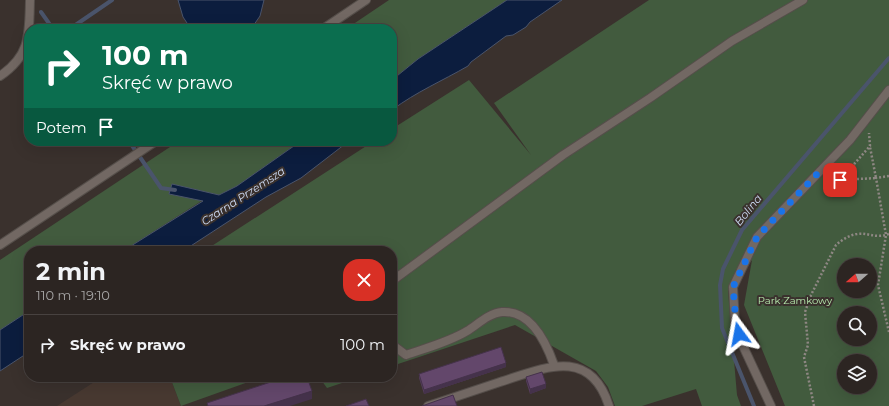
<!DOCTYPE html>
<html lang="pl">
<meta charset="utf-8">
<style>
body{margin:0;font-family:Montserrat,sans-serif;background:#342d2a;color:#f1f3f6;height:100vh;display:flex;flex-direction:column;font-size:15px;white-space:nowrap}
*{box-sizing:border-box;margin:0}
p{font-size:13px;color:#a6a5a5}
.icon{flex:none;width:22px;height:22px;fill:none;stroke:currentColor;stroke-width:2;stroke-linecap:round;stroke-linejoin:round}
.map{position:relative;flex:1;overflow:hidden}
.drawer{position:absolute;left:24px;top:246px;width:373px;height:136px;display:flex;flex-direction:column;background:#2c2522;border-radius:16px;box-shadow:0 4px 16px #0002,0 0 0 1px #484240}
.drawer>*{flex:none}
.hud{position:absolute;left:24px;top:24px;width:373px;height:122px;border-radius:16px;box-shadow:0 4px 16px #0002,0 0 0 1px #484240;background:#0b6e4f;color:#fff;overflow:hidden}
.needle{width:26px;rotate:250deg}
.controls{position:absolute;left:837px;top:258px;display:grid;gap:8px}
.controls a{display:grid;place-items:center;width:40px;height:40px;border-radius:50%;background:#2c2522;box-shadow:0 4px 16px #0002,0 0 0 1px #484240;font-size:20px}
.pin{position:absolute;display:grid;place-items:center;width:34px;height:34px;color:#fff;margin:-17px;border-radius:8px;box-shadow:0 2px 6px #0006}
.me{position:absolute;width:44px;margin:-22px;rotate:347deg;stroke-linejoin:round;filter:drop-shadow(0 0 3px #0008)}
.turn{display:flex;align-items:center;gap:14px;height:84px;padding:0 12px;font-size:18px}
.turn .icon{width:52px;height:52px;stroke-width:2.5}
.turn b{display:block;font-size:28px;line-height:34px}
.then{display:flex;align-items:center;height:38px;padding:0 12px;background:#0003;gap:8px;font-size:15px}
.round{display:grid;place-items:center;flex:none;width:42px;height:42px;border-radius:16px;background:#342d2a}
.head{display:flex;align-items:center;justify-content:space-between;height:68px;padding:0 12px}
h1{font-size:24px;font-weight:700;line-height:30px}
ul{padding:0;list-style:none}
li{display:flex;align-items:center;gap:12px;height:60px;padding:0 12px;border-top:1px solid #484240}
li div{flex:1}
li b{display:block;font-size:15px}
li em{font-style:normal}
.map>svg:first-child{display:block}
</style>
<div class="map">
<svg width="889" height="406" viewBox="0 0 889 406">
<rect width="100%" height="100%" fill="#3a312d"/>
<path fill="#483931" d="M102,377h68l11,29h-124z"/>
<path fill="#425b3e" fill-rule="evenodd" d="M389,0h118l-89,59 -26,21v-51h-46z
M649,0h240v406h-104l-41,-101 8,-45 -24,31 9,104 4,11h-39l-6,-17 -54,17h-27l-7,-19 -12,-16 -81,-46 -123,41v-115h-188l170,-110h18v-12l77,-49 62,75 -37,-52zM844,265h26v26h-26zM844,313h26v26h-26zM844,361h26v26h-26z
M179,141h122l-64,45 -18,9 -47,-10 -3,9 34,6 -80,51h-94v60l-29,19v-70z
M170,377h92l-81,29z
M319,377h41l-33,11z"/>
<path fill="#0c1d3e" stroke="#4a546b" d="M178,0h86l-4,16 -9,13h-60l-8,-12z
M507,0h55l-32,22 -4,5 -13,8 -7,1 -35,26 -3,4c-26,15 -52,26 -76,44v-30l26,-21z
M301,141h48l-48,37 -35,19 -83,54h-60l80,-50 -34,-7 3,-10 47,11 18,-9z
M29,311v41l-29,19v-41z"/>
<g fill="none" stroke-linecap="round" stroke-linejoin="round">
<path stroke="#4a546b" stroke-width="4" d="M41,12l12,17
M73,29l1,-3 38,-26
M129,141l32,47 14,2
M754,406l-32,-78 -2,-43 3,-16 19,-39 147,-172"/>
<g stroke="#554e4a" stroke-width="10">
<path id="service" d="M323,29l43,-29
M0,76c31,-21 29,-42 30,-76
M0,245l156,-104
M392,281l171,-126 87,-57 82,-57 71,-41
M392,342l2,4 12,9c20,-7 43,-13 61,-24 10,-6 22,-18 35,-19 29,-2 44,30 52,53
M428,406c24,-8 48,-16 72,-24 44,-14 90,-36 109,24
M771,406l-28,-60 -8,-23 -2,-36 24,-50 93,-97 39,-50"/>
</g>
<path stroke="#8e8783" stroke-width="2.5" stroke-dasharray="2 2" stroke-linecap="butt" d="M830,176l10,4 30,-34 -1,-13
M889,176l-13,2 10,57 -8,50 11,47
M841,180l35,-2 -6,-31
M814,406l-10,-49 4,-12 -3,-33 6,-17 25,-50c6,-5 13,-10 21,-11 10,-2 18,5 32,0"/>
<use href="#service" stroke="#726863" stroke-width="8"/>
</g>
<path fill="#553d5c" d="M506,367l-82,27 -5,-16v-4z
M526,377l20,11 -16,6 -4,-13z"/>
<path fill="#45324b" d="M506,363v4l-82,27v-4z
M546,384v4l-16,6v-5z
M312,391v8l-22,7h-26z"/>
<path fill="#63476b" stroke="#45324b" d="M501,347l5,16 -82,27 -5,-16z
M542,372l4,12 -16,5 -4,-12z
M286,377h21l5,14 -48,15h-56l-1,-3z
M453,395l4,11h-35z
M366,399l3,7h-23z"/>
<g fill="none" stroke-linecap="round" stroke-linejoin="round">
<path stroke="#1a73e8" stroke-width="7" stroke-dasharray="0 12.6" d="M739,334l-3,-11 -3,-36 24,-50 63,-66 20,9"/>
</g>
<g text-anchor="middle" dominant-baseline="central" stroke-width="4" stroke-linejoin="round" paint-order="stroke">
<g font-size="10" fill="#b8ebaf" stroke="#3a312d">
<text x="795" y="300">Park Zamkowy</text>
</g>
<g font-size="11" font-style="italic" fill="#cedcf6" stroke="#3a312d">
<text transform="translate(243 196) rotate(-33)">Czarna Przemsza</text>
<text transform="translate(748 210) rotate(-51)">Bolina</text>
</g>
</g>
</svg>
<div class="controls">
<a><svg class="needle" viewBox="-14 -14 28 28"><path d="M0-13l5 13h-10z" fill="#e53935"/><path d="M0 13l5-13h-10z" fill="#a6a5a5"/></svg></a>
<a><svg class="icon" aria-label="search" viewBox="0 0 24 24"><circle cx="10" cy="10" r="6"/><path d="M15 15l6 6"/></svg></a>
<a><svg class="icon" aria-label="layers" viewBox="0 0 24 24"><path d="M12 4l9 5-9 5-9-5zM3 14l9 5 9-5"/></svg></a>
</div>
<div class="pin" style="left:840px;top:180px;background:#d93025"><svg class="icon" aria-label="arrive" viewBox="0 0 24 24"><path d="M6 21V4h12l-3 4 3 4H6"/></svg></div>
<svg class="me" style="left:739px;top:334px" viewBox="-20 -20 40 40"><path d="M0-17L14 15 0 8-14 15z" fill="#1a73e8" stroke="#fff" stroke-width="4"/></svg>
<div class="hud">
<div class="turn"><svg class="icon" aria-label="right" viewBox="0 0 24 24"><path d="M7 20v-9h11M14 6l5 5-5 5"/></svg><div><b>100 m</b>Skręć w prawo</div></div>
<div class="then">Potem<svg class="icon" aria-label="arrive" viewBox="0 0 24 24"><path d="M6 21V4h12l-3 4 3 4H6"/></svg></div>
</div>
<section class="drawer">
<div class="head"><div><h1>2 min</h1><p>110 m · 19:10</p></div><a class="round" style="background:#d93025;color:#fff"><svg class="icon" aria-label="close" viewBox="0 0 24 24"><path d="M6 6l12 12M18 6L6 18"/></svg></a></div>
<ul>
<li><svg class="icon" aria-label="right" viewBox="0 0 24 24"><path d="M7 20v-9h11M14 6l5 5-5 5"/></svg><div><b>Skręć w prawo</b></div><em>100 m</em></li>
</ul>
</section>
</div>
